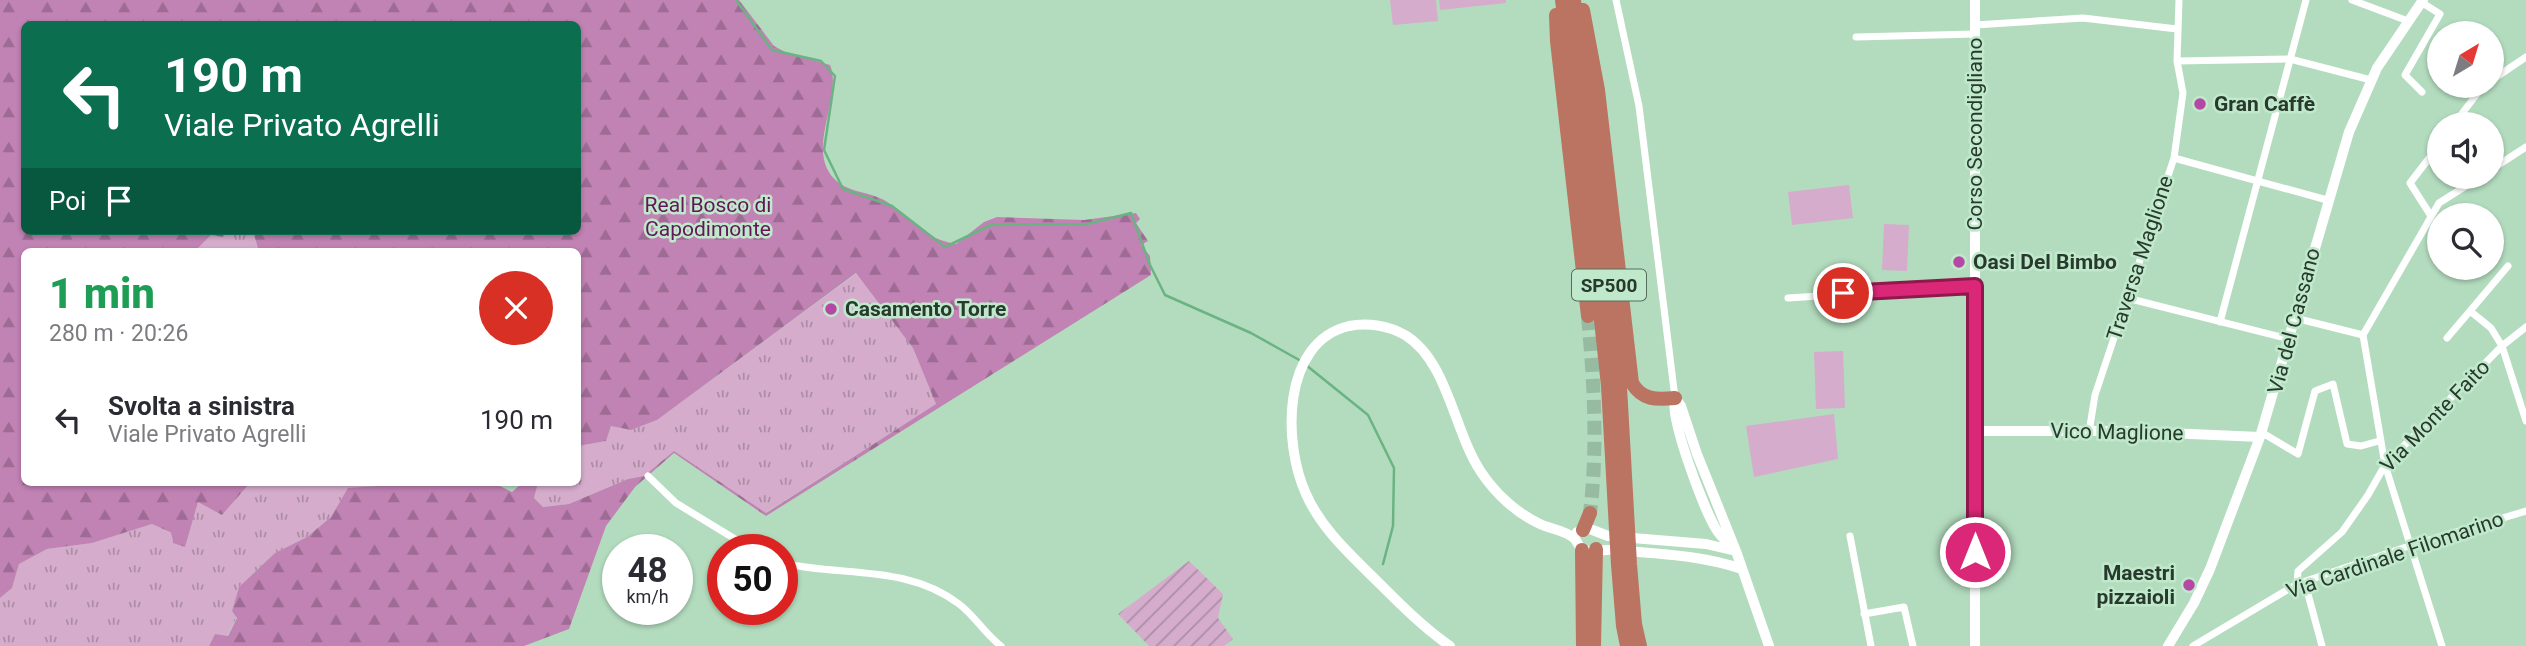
<!DOCTYPE html>
<html lang="it">
<meta charset="utf-8">
<style>
body{margin:0;font-family:Roboto,sans-serif;background:#f7f7f7;color:#2b2b33;height:100vh;display:flex;flex-direction:column;font-size:26px;white-space:nowrap}
*{box-sizing:border-box;margin:0}
p{font-size:23px;color:#7c7c81}
.icon{flex:none;width:38px;height:38px;fill:none;stroke:currentColor;stroke-width:2;stroke-linecap:round;stroke-linejoin:round}
.map{position:relative;flex:1;overflow:hidden}
.details{position:absolute;left:21px;top:248px;width:560px;height:238px;display:flex;flex-direction:column;background:#fff;border-radius:10px;box-shadow:0 2px 5px #0004}
.details>*{flex:none}
.guide{position:absolute;left:21px;top:21px;width:560px;height:214px;border-radius:10px;box-shadow:0 2px 5px #0004;background:#0b6e4f;color:#fff;overflow:hidden}
.needle{width:46px;rotate:38deg}
.tools{position:absolute;left:2427px;top:21px;display:grid;gap:14px}
.tools a{display:grid;place-items:center;width:77px;height:77px;border-radius:50%;background:#fff;box-shadow:0 2px 5px #0004;font-size:35px}
.speed{position:absolute;left:602px;top:534px;display:flex;gap:14px;font-size:35px;font-weight:700;text-align:center}
.speed>*{display:grid;place-content:center;width:91px;height:91px;border-radius:50%;background:#fff;box-shadow:0 2px 5px #0004;line-height:1}
.speed small{font-size:18px;font-weight:400}
.speed .limit{border:10px solid #d22;background:#fff;color:#111}
.pin{position:absolute;display:grid;place-items:center;width:60px;height:60px;color:#fff;margin:-30px;border:4px solid #fff;border-radius:50%;box-shadow:0 2px 7px #0007}
.me{position:absolute;width:77px;margin:-38px;rotate:0deg;stroke-linejoin:round;filter:drop-shadow(0 0 5px #0008)}
.turn{display:flex;align-items:center;gap:24px;height:147px;padding:0 28px;font-size:32px}
.turn .icon{width:91px;height:91px;stroke-width:2.5}
.turn b{display:block;font-size:49px;line-height:60px}
.then{display:flex;align-items:center;height:66px;padding:0 28px;background:#0003;gap:14px;font-size:26px}
.round{display:grid;place-items:center;flex:none;width:74px;height:74px;border-radius:37px;background:#f7f7f7}
.headline{display:flex;align-items:center;justify-content:space-between;height:119px;padding:0 28px}
h1{font-size:42px;font-weight:800;line-height:52px;color:#1e9e55}
ul{padding:0;list-style:none}
li{display:flex;align-items:center;gap:21px;height:105px;padding:0 28px}
li div{flex:1}
li b{display:block;font-size:26px}
li em{font-style:normal}
.map>svg:first-child{display:block}
</style>
<div class="map">
<svg width="2526" height="646" viewBox="0 0 2526 646">
<defs>
<pattern id="grass-tufts" width="24" height="20" patternUnits="userSpaceOnUse" patternTransform="scale(1.75)"><rect width="24" height="20" fill="#d5accc"/><path d="M3 7l-1-3M5 7V3M7 7l1-3M15 17l-1-3M17 17v-4M19 17l1-3" fill="none" stroke="#ad8da6"/></pattern>
<pattern id="forest-firs" width="22" height="20" patternUnits="userSpaceOnUse" patternTransform="scale(1.75)"><rect width="22" height="20" fill="#c182b4"/><path d="M5 1l3.5 6h-7zM16 11l3.5 6h-7z" fill="#9d6b93"/></pattern>
<pattern id="garden-furrows" width="10" height="10" patternUnits="userSpaceOnUse" patternTransform="scale(1.75)"><rect width="10" height="10" fill="#d5accc"/><path d="M-1 1l2-2M0 10L10 0M9 11l2-2" fill="none" stroke="#ad8da6"/></pattern>
</defs>
<rect width="100%" height="100%" fill="#b3dcbe"/>
<path fill="url(#grass-tufts)" d="M225,231h28l6,21h-65l17,-17 12,2z
M857,273l56,75 23,56 -171,109 -91,-62 -30,25 -16,3 -59,25 -26,3 -9,-9 4,-15h40v-37l28,-5 5,-15 20,4 26,-10z
M250,483h136l-9,3 -29,3 -17,28 -24,20 -32,16 -36,34 -7,24 5,6 -10,19 -12,-2 -6,12h-209v-48l12,-10 7,-24 28,-15 45,-6 60,-19 20,9 13,14 13,-46 24,14z"/>
<path fill="url(#forest-firs)" d="M0,0h739l35,46 11,6 45,13c14,33 -29,89 9,118 14,10 31,9 45,17 27,17 39,39 72,44l28,-22 13,-5 87,3 52,-7 4,6 -4,4 12,18 -7,4 9,11 1,19 -385,241 -92,-63 -39,34 -29,39 -37,103 -45,17h-315l6,-12 13,2 9,-18 -5,-7 7,-24 36,-34 32,-16 24,-20 17,-29 29,-2 9,-3h108l18,9 10,-9h16l-4,15 9,9 26,-3 59,-25 16,-3 30,-25 92,62 170,-109 -23,-56 -57,-75 -199,147 -26,10 -20,-4 -5,15 -28,5v-194h-319l-6,-21h325v-207h-554v207h201l-2,6 -12,-2 -17,17h-170v231h226l-28,32 -24,-13 -13,45 -12,-4 -1,-10 -20,-9 -60,19 -45,6 -28,15 -7,24 -12,10z"/>
<path fill="url(#garden-furrows)" d="M1189,561l34,33 -5,24 15,21 -9,7h-75l-31,-32z"/>
<path fill="#d5accc" d="M1390,0h46l2,21 -45,4z
M1439,0h67v3l-66,7z
M1849,185l4,33 -61,7 -4,-33z
M1884,224l25,1 -2,46 -25,-1z
M1843,351l2,57 -29,1 -2,-57z
M1834,414l4,45 -84,18 -8,-51z"/>
<g fill="none" stroke-linecap="round" stroke-linejoin="round">
<path stroke="#6ab383" stroke-width="2.5" d="M736,0l36,50 49,11 14,15 -11,74 19,39 49,17 53,41 46,-22 96,-1 44,-11 19,52 15,30 86,38 50,28
M1306,365l62,50 26,53 -1,58 -10,38"/>
<path stroke="#97bba1" stroke-width="14" stroke-dasharray="14 7" stroke-linecap="butt" d="M1588,316c6,67 10,131 2,197"/>
<path stroke="#fff" stroke-width="7" d="M1616,0l23,106 36,292
M2352,0l56,21
M2421,2l19,12 -35,61 17,17
M1975,25l108,-7 94,11
M1856,37l119,-3
M2177,61l113,-2 81,21
M2492,80l34,-23
M2454,124l29,-38
M2174,158l153,42
M2492,169l34,-22
M2431,216l-21,-33 30,-39
M2508,266l-38,45 21,17 11,18 24,75
M1788,298l187,-12
M2127,298l162,41
M2295,318l68,17
M2220,322l86,-322
M2363,335l22,130 57,181
M2363,335l76,-132 41,-26
M2447,338l23,-27
M2089,432l6,-37 79,-237 9,-65 -6,-32 2,-61
M2261,432l37,22 17,-63 18,-7 14,60 14,2 18,-5
M648,476l28,27 77,47
M1850,536l21,110
M782,563c60,14 124,1 177,41 16,12 26,30 42,42
M2305,583l17,63
M2297,584l1,-13 44,-39 26,-37 17,-30 117,-119 24,-19
M1864,614l40,-7 9,39
M2193,646l104,-62 112,-38 117,-35"/>
<path stroke="#fff" stroke-width="10" d="M1975,0v646
M1675,398l6,8 16,48 39,97 33,95
M1675,398c-6,20 29,111 41,131 4,7 10,12 15,17
M1975,431h147l138,6
M1577,532l13,-3 18,7 98,8 30,7
M1450,646c-26,-18 -48,-40 -71,-63 -28,-28 -57,-53 -73,-89 -23,-50 -25,-152 43,-168 19,-4 40,0 56,9 43,26 49,97 76,137 14,21 35,41 59,52 11,5 24,6 34,14 4,4 4,8 8,12 10,3 22,-1 33,0 43,4 86,5 127,19
M2168,646l26,-43 16,-34 50,-132 89,-305 28,-64 46,-68"/>
<path stroke="#bb7362" stroke-width="14" d="M1562,0l39,320 7,66 10,179 5,61 4,20
M1574,0l46,387 10,177 5,60 5,22
M1583,10l15,80 34,293c10,17 24,17 43,15
M1556,15l1,26 31,275
M1583,530l7,-17
M1582,550l1,96
M1594,646l2,-97"/>
</g>
<g fill="none" stroke-linecap="round" stroke-linejoin="round">
<g stroke="#8e194d" stroke-width="18">
<path id="route" d="M1843,293l132,-7v266"/>
</g>
<use href="#route" stroke="#db2777" stroke-width="12"/>
</g>
<g fill="#b648a5" stroke="#c0e9cb" stroke-width="2.5">
<circle cx="2200" cy="104" r="7"/>
<circle cx="1959" cy="262" r="7"/>
<circle cx="831" cy="309" r="7"/>
<circle cx="2189" cy="585" r="7"/>
</g>
<g text-anchor="middle" dominant-baseline="central" stroke-width="5" stroke-linejoin="round" paint-order="stroke">
<rect fill="#c0e9cb" stroke="#566e5c" stroke-width="2" x="1572" y="269.5" width="74" height="31" rx="5"/>
<g font-size="19" font-weight="bold" fill="#28392d">
<text x="1609" y="285">SP500</text>
</g>
<g font-size="21" font-weight="bold" fill="#28392d" stroke="#c0e9cb" text-anchor="start">
<text x="2214" y="104">Gran Caffè</text>
<text x="1973" y="262">Oasi Del Bimbo</text>
<text x="845" y="309">Casamento Torre</text>
<text x="2175" y="573" text-anchor="end">Maestri<tspan x="2175" dy="24">pizzaioli</tspan></text>
</g>
<g font-size="21" fill="#28392d" stroke="#c0e9cb">
<text transform="translate(1975 134) rotate(-90)">Corso Secondigliano</text>
<text transform="translate(2140 258) rotate(-72)">Traversa Maglione</text>
<text transform="translate(2294 321) rotate(-75)">Via del Cassano</text>
<text transform="translate(2435 416) rotate(-46)">Via Monte Faito</text>
<text transform="translate(2117 432) rotate(1)">Vico Maglione</text>
<text transform="translate(2395 555) rotate(-19)">Via Cardinale Filomarino</text>
</g>
<g font-size="21" fill="#621758" stroke="#c0e9cb">
<text x="708" y="205">Real Bosco di<tspan x="708" dy="24">Capodimonte</tspan></text>
</g>
</g>
</svg>
<div class="tools">
<a><svg class="needle" viewBox="-14 -14 28 28"><path d="M0-13l5 13h-10z" fill="#e53935"/><path d="M0 13l5-13h-10z" fill="#7c7c81"/></svg></a>
<a><svg class="icon" aria-label="sound" viewBox="0 0 24 24"><path d="M4 9h4l5-4v14l-5-4H4zM17 9q2 3 0 6"/></svg></a>
<a><svg class="icon" aria-label="search" viewBox="0 0 24 24"><circle cx="10" cy="10" r="6"/><path d="M15 15l6 6"/></svg></a>
</div>
<div class="speed"><div>48<small>km/h</small></div><div class="limit">50</div></div>
<div class="pin" style="left:1843px;top:293px;background:#d93025"><svg class="icon" aria-label="arrive" viewBox="0 0 24 24"><path d="M6 21V4h12l-3 4 3 4H6"/></svg></div>
<svg class="me" style="left:1975px;top:552px" viewBox="-20 -20 40 40"><circle r="17" fill="#db2777" stroke="#fff" stroke-width="3"/><path d="M0-11L8 9 0 5-8 9z" fill="#fff"/></svg>
<div class="guide">
<div class="turn"><svg class="icon" aria-label="left" viewBox="0 0 24 24"><path d="M17 20v-9H6M10 6l-5 5 5 5"/></svg><div><b>190 m</b>Viale Privato Agrelli</div></div>
<div class="then">Poi<svg class="icon" aria-label="arrive" viewBox="0 0 24 24"><path d="M6 21V4h12l-3 4 3 4H6"/></svg></div>
</div>
<section class="details">
<div class="headline"><div><h1>1 min</h1><p>280 m · 20:26</p></div><a class="round" style="background:#d93025;color:#fff"><svg class="icon" aria-label="close" viewBox="0 0 24 24"><path d="M6 6l12 12M18 6L6 18"/></svg></a></div>
<ul>
<li><svg class="icon" aria-label="left" viewBox="0 0 24 24"><path d="M17 20v-9H6M10 6l-5 5 5 5"/></svg><div><b>Svolta a sinistra</b><p>Viale Privato Agrelli</p></div><em>190 m</em></li>
</ul>
</section>
</div>
